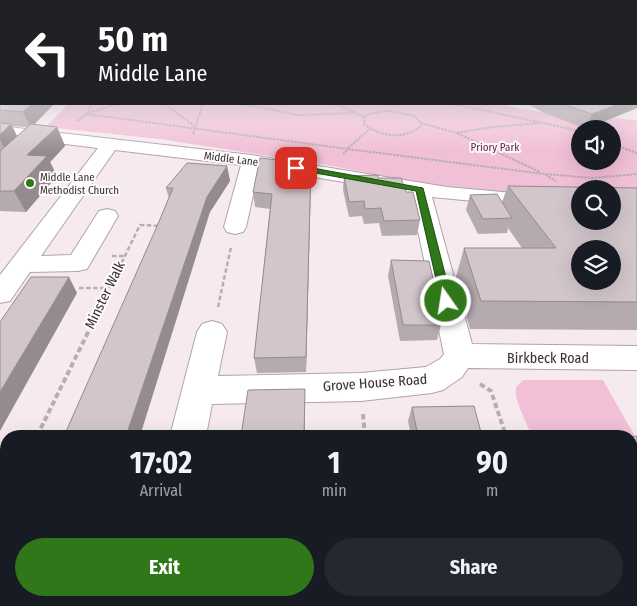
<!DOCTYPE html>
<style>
body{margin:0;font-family:"Fira Sans Condensed",sans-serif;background:#242831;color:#f1f3f6;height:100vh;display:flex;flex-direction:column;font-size:19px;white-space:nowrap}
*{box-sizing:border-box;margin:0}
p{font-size:16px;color:#9ea1a6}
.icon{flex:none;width:28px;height:28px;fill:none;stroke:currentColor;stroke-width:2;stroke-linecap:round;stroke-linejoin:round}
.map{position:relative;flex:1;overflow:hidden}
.sheet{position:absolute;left:0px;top:430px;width:638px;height:176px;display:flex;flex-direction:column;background:#171b24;border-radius:20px 20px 0 0;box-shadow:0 5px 20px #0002}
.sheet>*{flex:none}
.hud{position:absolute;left:0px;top:0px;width:638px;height:105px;box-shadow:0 5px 20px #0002;background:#202124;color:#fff;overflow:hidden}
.tools{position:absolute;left:571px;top:120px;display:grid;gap:10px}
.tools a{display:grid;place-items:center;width:50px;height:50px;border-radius:50%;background:#171b24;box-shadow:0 5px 20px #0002;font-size:25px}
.pin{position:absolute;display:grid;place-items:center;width:42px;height:42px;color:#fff;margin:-21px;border-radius:10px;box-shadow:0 2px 8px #0006}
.me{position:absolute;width:55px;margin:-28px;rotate:347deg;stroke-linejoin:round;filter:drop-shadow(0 0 4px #0008)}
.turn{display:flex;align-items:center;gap:18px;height:105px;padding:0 15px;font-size:22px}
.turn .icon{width:65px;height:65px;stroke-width:2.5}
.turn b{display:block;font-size:35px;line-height:42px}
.eta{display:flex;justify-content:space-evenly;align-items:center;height:85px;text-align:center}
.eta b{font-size:30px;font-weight:700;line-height:35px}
.button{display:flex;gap:10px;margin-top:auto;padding:10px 15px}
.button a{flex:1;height:58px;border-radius:30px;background:#30771a;color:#fff;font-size:20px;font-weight:700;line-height:58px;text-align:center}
.button a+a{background:#242831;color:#f1f3f6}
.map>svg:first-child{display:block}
</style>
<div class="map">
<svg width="637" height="606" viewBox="0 0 637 606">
<rect width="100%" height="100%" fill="#f6eaef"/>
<path fill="#f1bfd6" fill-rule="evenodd" d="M68,104h430l48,9 91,7v77l-25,-8h-32l-56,5 -98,-10 -94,-18 -172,-27 -114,-12zM580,129h32v32h-32z
M524,380h79l34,60 -6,24v-28h-99c-4,-10 -18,-36 -16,-47 0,-4 5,-6 8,-9z
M631,542h6v64h-63l-2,-6h59z"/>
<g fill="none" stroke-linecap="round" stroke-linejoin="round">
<g stroke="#afa4a9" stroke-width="2">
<path id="minor" d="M0,126l251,29 196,32 133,12v12l-148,-14 40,147 165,2v24l-169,-2 -6,9 -19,13 -11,3 -71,8 -149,3 -6,32h-36l27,-104 5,-8 10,-3 10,3 5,8 -9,44 143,-3 65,-6 14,-8 4,-5 -34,-161 -151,-25 -13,59 -3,5 -8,2 -8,-2 -3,-5 17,-62 -126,-15 -74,106 30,-1 28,-44 8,-2 8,2 3,5 -31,53 -9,2 -48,1 -20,29 -10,2v-28l98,-127 -98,-12z"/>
</g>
<path stroke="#b8aeb2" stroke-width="2" stroke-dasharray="2.5 1" stroke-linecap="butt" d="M165,104l29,22
M243,104l55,11 55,-2
M336,104l28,13
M454,104l126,27
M386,111l27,4 8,8v3c-17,14 -40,11 -57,-2l1,-7 4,-3z
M89,113l28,-9
M86,114l262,35 -5,5
M78,121l8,-7 6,-10
M421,123l36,10 83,39
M457,133l35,-6 48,-4
M193,134l10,-30
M612,144l25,9
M348,148l22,-19
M348,149l196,25 12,7
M546,174l46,4 45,-4"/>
<path stroke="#b8aeb2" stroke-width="2.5" stroke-dasharray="4.5 2.5" stroke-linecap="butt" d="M112,256h12
M79,288h29
M100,307l40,-82 22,1
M218,307l13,-60"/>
<path stroke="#b8aeb2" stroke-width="4" stroke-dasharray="5.5 3" stroke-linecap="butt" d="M480,384l11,7 15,45
M363,414l2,22
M37,436l64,-130"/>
<path stroke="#b8aeb2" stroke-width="4.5" stroke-dasharray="8 4" stroke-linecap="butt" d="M0,512l6,-13
M377,600l1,6
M559,600l2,6
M169,606l1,-6"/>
<use href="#minor" fill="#fff" fill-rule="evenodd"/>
</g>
<path fill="#b5aaaf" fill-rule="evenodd" d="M0,68l54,36 -20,20 23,3 8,19 -15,16 7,14 -31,36 -26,-1zM12,126l15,1 -10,9z
M528,104h108l1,4 -51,21 -44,-17z
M311,164l-5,208 -49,1 -3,-15 16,-149 -15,-2 -2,-15z
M227,166l3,15 -20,31 -52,12 11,-26 -3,-10z
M344,176l62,16 14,28 -3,15 -35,1 -3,-13 -15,1 -2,-8 -13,1 -6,-27z
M508,186l129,2v142l-167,-1 -14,-52 8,-29h58l-14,-20 -1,5 -29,1 -12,-24 4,-15 32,7z
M391,260l50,54 -1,5 1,6 -4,15 -37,1 -12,-65z
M412,407l70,29h-71l-3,-15z
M637,436v106h-6v-105z
M439,600h91l1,6h-91z"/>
<path fill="#938b8e" d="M636,97h1v11l-52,21 7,-15 27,-10h17z
M32,104h22l-23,24 -8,-16z
M11,124l8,16 -12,13 -7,-13v-5z
M57,127l8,19 -15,16 7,14 -31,36 -12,-21 13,-36z
M311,164v15l-5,193v-15z
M227,166l3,15 -20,31 -70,224h-14l81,-239z
M69,277l8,16 -77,138v-39z
M305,389v47h-1z
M71,600h18l-2,6h-18z"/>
<path fill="#d2c6cb" stroke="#938b8e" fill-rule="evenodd" d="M0,68h1v36h31l-9,8 -23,-2z
M636,74h1v23h-1z
M562,104h57l-27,10z
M0,123l11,1 -11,11z
M31,124l26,3 -30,28 20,1 -33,35h-14v-40z
M260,158l51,6 -5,193 -52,1 18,-164 -19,-2z
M187,163l40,3 -20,31 -81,239h-62l94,-212 15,-36h-7z
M378,175v3h23l5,14h7l7,28 -36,1 -3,-13 -16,1 -1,-8 -15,1 -5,-26z
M508,186l129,2v114l-156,-1 -17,-53h92zM580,189h32v32h-32zM580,249h32v32h-32z
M497,194l15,24 -29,1 -13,-24z
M391,260l38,1 12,53h-3l3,11h-38z
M31,277h38l-69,115v-70z
M305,389l-1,47h-63l7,-46z
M474,406l8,30h-64l-6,-29z
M637,436v72l-6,-11v-60z
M6,565v35h65l-2,6h-69v-27z
M220,600h80v6h-81z
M448,600h82l1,6h-82z"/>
<linearGradient id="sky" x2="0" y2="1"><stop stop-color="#a1abd5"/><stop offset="0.44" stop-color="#fbf6f8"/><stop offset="1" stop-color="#fbf6f8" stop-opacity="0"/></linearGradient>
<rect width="637" height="153" fill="url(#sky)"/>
<path fill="#30771a" stroke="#1f4d11" d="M296,165l127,23 29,113 -2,3h-8l-1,-3 -25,-110 -123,-22 -1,-1z"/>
<circle fill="#30771a" stroke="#fffafc" stroke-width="2" cx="30" cy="183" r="5"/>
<g text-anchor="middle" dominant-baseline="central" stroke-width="4" stroke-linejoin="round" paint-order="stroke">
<g font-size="11" fill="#611e43" stroke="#fffafc">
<text x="495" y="147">Priory Park</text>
</g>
<g font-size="11" fill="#353133" stroke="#fffafc">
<text transform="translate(231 159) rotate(7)">Middle Lane</text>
</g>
<g font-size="11" fill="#353133" stroke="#fffafc" text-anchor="start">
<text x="40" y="177">Middle Lane<tspan x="40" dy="13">Methodist Church</tspan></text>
</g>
<g font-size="14" fill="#353133" stroke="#fffafc">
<text transform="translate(105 295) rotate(-64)">Minster Walk</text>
<text x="548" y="358">Birkbeck Road</text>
<text transform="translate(375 383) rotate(-4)">Grove House Road</text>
</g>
</g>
</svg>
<div class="tools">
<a><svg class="icon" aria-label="sound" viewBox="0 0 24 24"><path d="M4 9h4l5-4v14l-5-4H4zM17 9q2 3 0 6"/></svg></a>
<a><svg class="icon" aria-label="search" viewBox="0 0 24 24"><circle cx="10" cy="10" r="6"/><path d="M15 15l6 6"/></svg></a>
<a><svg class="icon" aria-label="layers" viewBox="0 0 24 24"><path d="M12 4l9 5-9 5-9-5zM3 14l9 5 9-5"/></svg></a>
</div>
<div class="pin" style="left:296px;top:168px;background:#d93025"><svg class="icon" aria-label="arrive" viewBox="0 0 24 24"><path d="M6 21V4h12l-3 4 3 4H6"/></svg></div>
<svg class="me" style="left:446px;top:301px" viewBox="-20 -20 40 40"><circle r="17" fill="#30771a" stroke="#fff" stroke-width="3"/><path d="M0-11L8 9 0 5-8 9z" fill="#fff"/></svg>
<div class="hud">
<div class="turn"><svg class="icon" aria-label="left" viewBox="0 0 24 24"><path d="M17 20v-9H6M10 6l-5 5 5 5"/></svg><div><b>50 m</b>Middle Lane</div></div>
</div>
<section class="sheet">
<div class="eta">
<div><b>17:02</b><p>Arrival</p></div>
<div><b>1</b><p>min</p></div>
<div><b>90</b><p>m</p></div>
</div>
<div class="button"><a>Exit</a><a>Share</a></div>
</section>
</div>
